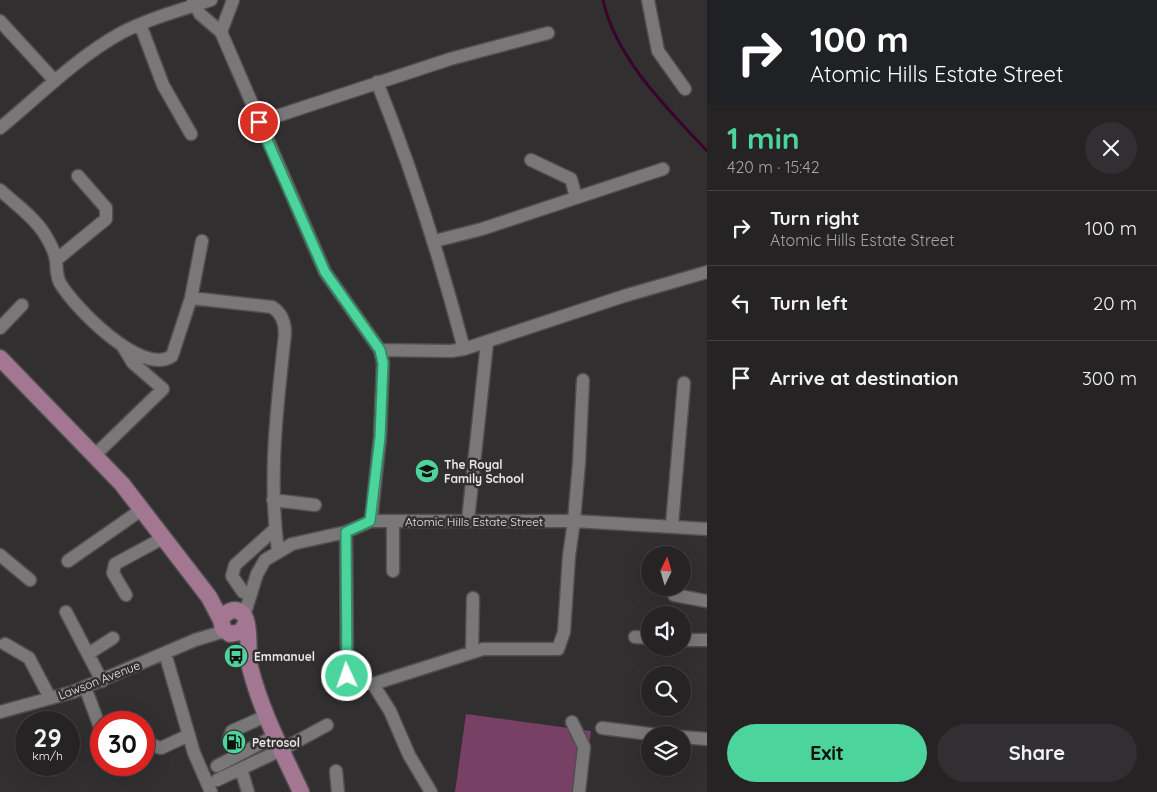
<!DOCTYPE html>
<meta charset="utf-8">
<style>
body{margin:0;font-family:Quicksand,sans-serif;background:#322f32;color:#f1f3f6;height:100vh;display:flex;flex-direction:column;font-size:19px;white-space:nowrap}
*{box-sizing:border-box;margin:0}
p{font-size:16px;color:#a4a4a7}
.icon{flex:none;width:28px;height:28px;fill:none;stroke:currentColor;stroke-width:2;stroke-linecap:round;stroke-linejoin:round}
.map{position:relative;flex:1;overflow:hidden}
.panel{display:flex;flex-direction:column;background:#262325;width:450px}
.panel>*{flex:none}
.guide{background:#202124;color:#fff;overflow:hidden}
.needle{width:32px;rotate:5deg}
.tools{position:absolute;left:641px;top:546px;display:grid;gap:10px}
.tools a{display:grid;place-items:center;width:50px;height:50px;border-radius:50%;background:#262325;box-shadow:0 5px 20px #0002,0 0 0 1px #424042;font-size:25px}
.speed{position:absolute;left:15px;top:711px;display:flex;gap:10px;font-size:25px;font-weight:700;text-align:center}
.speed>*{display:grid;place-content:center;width:65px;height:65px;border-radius:50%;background:#262325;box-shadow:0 5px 20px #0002,0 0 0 1px #424042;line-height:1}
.speed small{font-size:12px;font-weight:400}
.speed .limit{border:8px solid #d22;background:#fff;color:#111}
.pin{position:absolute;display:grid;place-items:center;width:42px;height:42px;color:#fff;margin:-21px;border:2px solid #fff;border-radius:50%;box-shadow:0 1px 5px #0007}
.me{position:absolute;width:55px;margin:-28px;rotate:357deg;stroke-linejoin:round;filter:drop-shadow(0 0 4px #0008)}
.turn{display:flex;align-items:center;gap:18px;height:105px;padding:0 20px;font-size:22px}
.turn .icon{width:65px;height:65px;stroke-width:2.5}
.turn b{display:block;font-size:35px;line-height:42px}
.round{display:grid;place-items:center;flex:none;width:52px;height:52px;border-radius:26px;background:#322f32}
.overview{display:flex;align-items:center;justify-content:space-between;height:85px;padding:0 20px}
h1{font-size:30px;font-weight:700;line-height:38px;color:#4bd49b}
.primary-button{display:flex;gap:10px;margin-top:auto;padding:10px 20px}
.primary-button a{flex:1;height:58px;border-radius:30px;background:#4bd49b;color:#111;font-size:20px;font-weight:700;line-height:58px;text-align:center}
.primary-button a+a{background:#322f32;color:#f1f3f6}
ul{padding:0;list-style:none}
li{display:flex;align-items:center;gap:15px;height:75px;padding:0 20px;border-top:1px solid #424042}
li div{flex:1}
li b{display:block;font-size:19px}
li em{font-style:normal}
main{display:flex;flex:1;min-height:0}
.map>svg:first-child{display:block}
</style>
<main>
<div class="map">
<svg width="707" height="792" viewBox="0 0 707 792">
<rect width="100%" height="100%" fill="#322f31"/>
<path fill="#774064" d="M466,714l125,17 -8,61h-128z"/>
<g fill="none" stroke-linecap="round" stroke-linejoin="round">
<path stroke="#3b032c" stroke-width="3" d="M603,0c13,59 64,108 104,151"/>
<g stroke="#504e4f" stroke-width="15">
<path id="minor" d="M193,0l7,14 21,18 104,240 55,78 3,13 -3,74 -9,84
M648,0l10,51 27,38
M0,21l55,60
M140,24l23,61 28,49
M221,32l12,-32
M377,82c35,87 63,176 87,267
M259,122l191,-63 98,-26
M0,128c39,-32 76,-70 121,-95 29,-15 60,-23 90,-33
M531,160l40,19 5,18
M0,190c14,13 33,26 44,43 5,8 11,18 12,28 1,8 0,14 4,22 14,24 82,94 112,73l19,-58 11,-57
M435,241l47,-12 181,-60
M56,260l50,-41v-11l-28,-32
M191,298l81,9c10,6 13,16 13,27 -8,72 -17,145 -7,217
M0,328l22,-23
M380,350l71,1 13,-2 160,-53 83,-24
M95,455l68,-66 -30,-26 -11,-18
M273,500l42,5
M468,520l19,-177
M672,525l12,-142
M346,532l1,144 4,6 22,2 17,27 19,44 22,37
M0,555l30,25
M68,561l73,-51
M393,571v-49
M243,592l-11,-16 3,-11 40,-36
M126,595l-13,-22 2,-9 48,-26
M674,595l33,6
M66,612l36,69
M244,616l13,-42 8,-14 27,-16 54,-12 25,-11h203l133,8
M635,637l15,1
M682,640h25
M5,644l24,14 21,40
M472,651l1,-53
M165,653l29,100 17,39
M88,654l25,-16
M373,684l110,-35h75l6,-17 5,-76 5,-35 5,-58 4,-83
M85,687l16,43
M0,712l73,-20 122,-52 30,-9
M572,722l12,25 -5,45
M602,728l56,7
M144,735l8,10 9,3 28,-13
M682,737l25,2
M237,755l-8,-16 3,-8 34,-15
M217,766l58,-30
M241,769l7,23
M336,771l2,21
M217,780l64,-30 46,-25"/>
</g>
<g stroke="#504e4f" stroke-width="19">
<path id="major" d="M0,358l122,126 87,113 12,23
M245,625l-4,7 -11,2 -7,-5 -2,-9c4,-8 14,-14 22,-6 8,10 4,41 7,53 11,44 32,84 51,125"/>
</g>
<use href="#minor" stroke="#7a7779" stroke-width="12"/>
<use href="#major" stroke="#a37692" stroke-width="16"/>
</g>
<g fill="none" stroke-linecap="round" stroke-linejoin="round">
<g stroke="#318a65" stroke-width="12">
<path id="route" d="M259,122l66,150 55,78 3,13 -3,74 -10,84 -24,11 1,144"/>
</g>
<use href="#route" stroke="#4bd49b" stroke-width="9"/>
</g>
<defs>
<g id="school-disc" transform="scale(1.25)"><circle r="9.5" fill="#4bd49b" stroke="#322f31"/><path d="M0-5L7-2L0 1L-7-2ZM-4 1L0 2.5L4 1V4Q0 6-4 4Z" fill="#111"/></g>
<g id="bus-disc" transform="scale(1.25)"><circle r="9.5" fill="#4bd49b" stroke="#322f31"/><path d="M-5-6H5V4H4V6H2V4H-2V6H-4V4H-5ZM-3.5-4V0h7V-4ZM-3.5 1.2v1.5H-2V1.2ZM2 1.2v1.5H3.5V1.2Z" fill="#111"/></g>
<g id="fuel-disc" transform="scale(1.25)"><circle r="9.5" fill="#4bd49b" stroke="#322f31"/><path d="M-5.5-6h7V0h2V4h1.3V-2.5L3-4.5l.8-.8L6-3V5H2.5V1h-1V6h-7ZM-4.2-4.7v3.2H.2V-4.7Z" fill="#111"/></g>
</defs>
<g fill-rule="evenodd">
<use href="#school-disc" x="427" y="471"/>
<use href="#bus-disc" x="236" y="656"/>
<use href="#fuel-disc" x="234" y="742"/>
</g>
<g text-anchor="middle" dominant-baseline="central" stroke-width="5" stroke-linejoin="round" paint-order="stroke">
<g font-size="12" font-weight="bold" fill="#e8e6e7" stroke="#322f31" text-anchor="start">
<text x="444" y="464">The Royal<tspan x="444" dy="14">Family School</tspan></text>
<text x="254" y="656">Emmanuel</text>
<text x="252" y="742">Petrosol</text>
</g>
<g font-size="12" fill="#e8e6e7" stroke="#322f31">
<text x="474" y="521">Atomic Hills Estate Street</text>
<text transform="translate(99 680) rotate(-21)">Lawson Avenue</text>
</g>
</g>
</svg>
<div class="tools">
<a><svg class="needle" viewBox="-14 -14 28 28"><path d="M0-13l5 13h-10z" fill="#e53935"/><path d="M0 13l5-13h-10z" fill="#a4a4a7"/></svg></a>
<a><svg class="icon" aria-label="sound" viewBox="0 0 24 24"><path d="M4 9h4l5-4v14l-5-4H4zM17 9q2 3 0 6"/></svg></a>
<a><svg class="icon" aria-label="search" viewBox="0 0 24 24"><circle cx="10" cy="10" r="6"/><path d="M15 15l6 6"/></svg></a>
<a><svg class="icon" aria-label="layers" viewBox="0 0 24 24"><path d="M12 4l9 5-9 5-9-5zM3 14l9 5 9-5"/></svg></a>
</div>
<div class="speed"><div>29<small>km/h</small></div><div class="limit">30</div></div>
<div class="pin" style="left:259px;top:122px;background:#d93025"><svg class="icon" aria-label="arrive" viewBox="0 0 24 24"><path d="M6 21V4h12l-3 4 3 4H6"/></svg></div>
<svg class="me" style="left:347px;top:676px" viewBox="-20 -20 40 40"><circle r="17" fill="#4bd49b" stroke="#fff" stroke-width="3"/><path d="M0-11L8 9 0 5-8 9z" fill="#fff"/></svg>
</div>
<section class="panel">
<div class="guide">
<div class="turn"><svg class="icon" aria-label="right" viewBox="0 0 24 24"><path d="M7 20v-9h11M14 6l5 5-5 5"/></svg><div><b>100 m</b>Atomic Hills Estate Street</div></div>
</div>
<div class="overview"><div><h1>1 min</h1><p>420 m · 15:42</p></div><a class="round"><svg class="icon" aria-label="close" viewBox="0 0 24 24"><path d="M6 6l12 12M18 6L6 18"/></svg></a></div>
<ul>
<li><svg class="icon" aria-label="right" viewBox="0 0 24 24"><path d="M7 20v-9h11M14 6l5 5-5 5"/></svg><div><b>Turn right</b><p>Atomic Hills Estate Street</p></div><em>100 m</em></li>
<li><svg class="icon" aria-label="left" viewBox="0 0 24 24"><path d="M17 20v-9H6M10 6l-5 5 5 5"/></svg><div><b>Turn left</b></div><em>20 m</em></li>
<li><svg class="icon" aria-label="arrive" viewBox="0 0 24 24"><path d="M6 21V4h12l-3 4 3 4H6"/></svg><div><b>Arrive at destination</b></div><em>300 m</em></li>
</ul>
<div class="primary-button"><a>Exit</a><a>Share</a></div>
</section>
</main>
